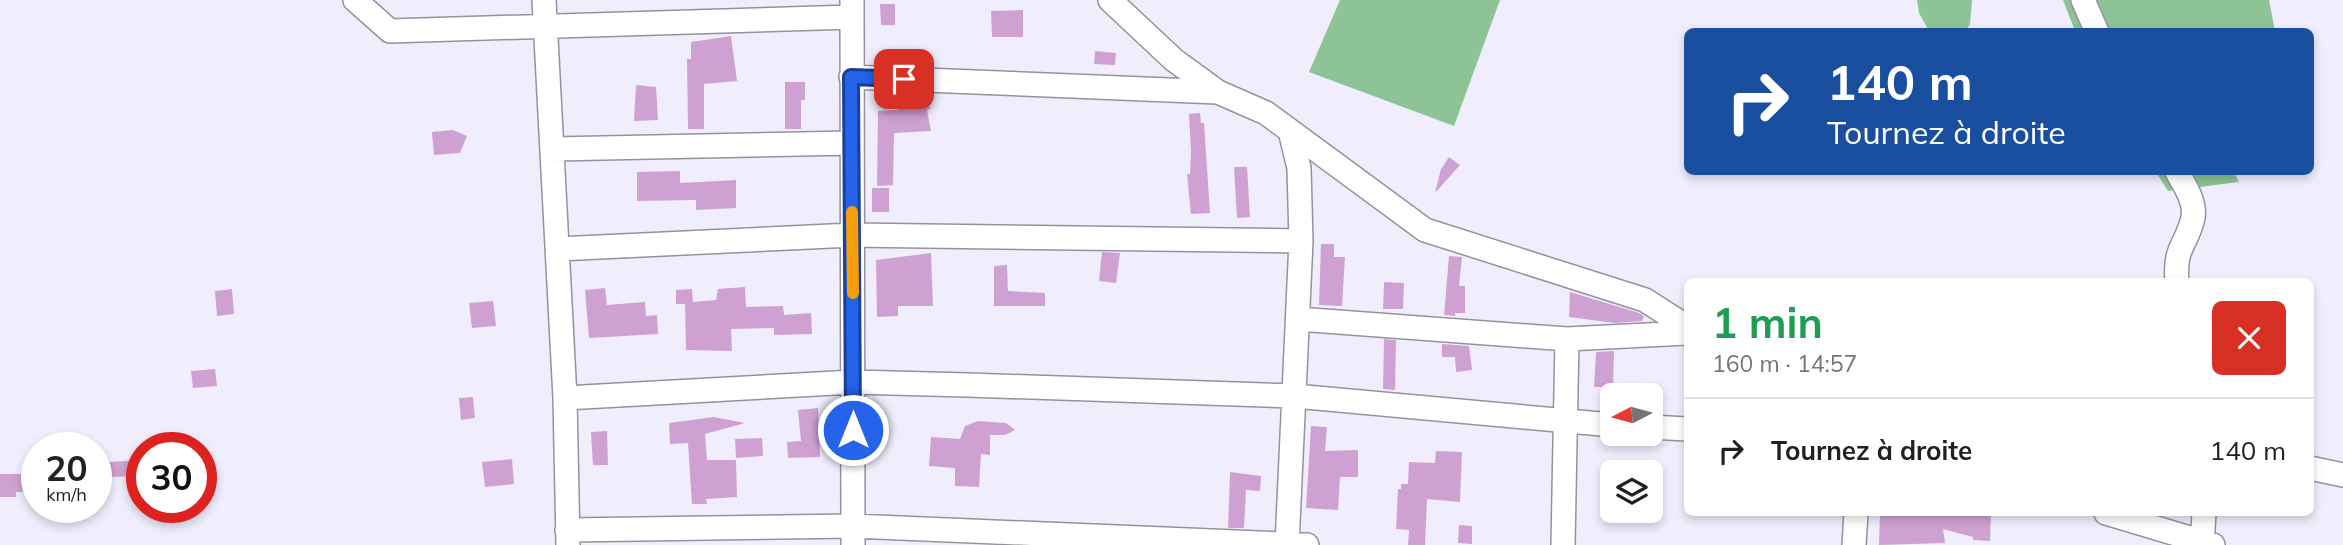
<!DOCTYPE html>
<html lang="fr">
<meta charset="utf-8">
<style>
body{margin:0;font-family:Mulish,sans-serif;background:#f2f2f2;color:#202124;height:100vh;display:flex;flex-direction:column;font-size:26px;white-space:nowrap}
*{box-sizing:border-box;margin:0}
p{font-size:23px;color:#757577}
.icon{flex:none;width:38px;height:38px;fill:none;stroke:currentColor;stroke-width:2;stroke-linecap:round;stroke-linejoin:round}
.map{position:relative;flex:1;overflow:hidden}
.drawer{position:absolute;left:1684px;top:278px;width:630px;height:238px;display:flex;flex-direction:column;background:#fff;border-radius:10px;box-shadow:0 4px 10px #0003}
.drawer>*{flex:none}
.banner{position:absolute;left:1684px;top:28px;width:630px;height:147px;border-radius:10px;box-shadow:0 4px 10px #0003;background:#1a4fa0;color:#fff;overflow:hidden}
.needle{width:46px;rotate:264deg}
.buttons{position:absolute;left:1600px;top:383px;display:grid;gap:14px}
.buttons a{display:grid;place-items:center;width:63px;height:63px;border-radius:10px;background:#fff;box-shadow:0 4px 10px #0003;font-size:35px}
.speed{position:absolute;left:21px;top:432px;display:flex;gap:14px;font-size:35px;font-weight:700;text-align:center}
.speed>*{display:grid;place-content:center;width:91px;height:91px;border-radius:50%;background:#fff;box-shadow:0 4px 10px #0003;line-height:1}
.speed small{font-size:18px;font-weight:400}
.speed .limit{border:10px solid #d22;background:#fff;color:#111}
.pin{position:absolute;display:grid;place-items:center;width:60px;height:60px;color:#fff;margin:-30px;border-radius:14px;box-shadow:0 4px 10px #0006}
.me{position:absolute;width:77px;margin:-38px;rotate:0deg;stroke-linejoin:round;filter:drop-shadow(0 0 5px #0008)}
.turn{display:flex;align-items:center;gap:24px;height:147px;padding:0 28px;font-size:32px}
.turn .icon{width:91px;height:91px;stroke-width:2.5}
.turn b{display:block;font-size:49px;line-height:60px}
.round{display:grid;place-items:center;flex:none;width:74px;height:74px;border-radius:10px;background:#f2f2f2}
.summary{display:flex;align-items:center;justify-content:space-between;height:119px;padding:0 28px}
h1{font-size:42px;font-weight:700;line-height:52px;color:#1e9e55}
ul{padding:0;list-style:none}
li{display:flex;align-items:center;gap:21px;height:105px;padding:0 28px;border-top:2px solid #e0e0e0}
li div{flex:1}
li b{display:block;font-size:26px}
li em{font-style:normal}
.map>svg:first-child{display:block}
</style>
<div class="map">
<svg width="2343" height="545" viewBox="0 0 2343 545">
<rect width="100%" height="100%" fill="#f0eefd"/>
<path fill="#8ec396" d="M1340,0h160l-46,126 -145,-54z
M1917,0h55l-2,24 -4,7h-37l-10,-18z
M2063,0h206l6,31h-200z
M2156,172h78l5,10 -71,9z"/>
<path fill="#cfa1d2" d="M880,4h15v21h-14z
M1023,10v27h-31l-1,-26z
M731,36l6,45 -33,3v45h-16l-1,-70h4v-17z
M1095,51l21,2 -1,12 -21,-1z
M785,82h20v18h-4v29h-16z
M636,85l20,2 2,33 -24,1z
M929,96l1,13 -3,1 4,21 -37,2 -1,52 -16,1 1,-75 20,-1 -2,-11z
M1200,113l1,10h3l6,90 -19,1 -4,-40h3l1,-23 -2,-37z
M453,130l14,6 -7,17 -26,2 -2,-23z
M1449,157l11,8 -25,28 6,-24z
M1234,167h13l3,50 -13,1z
M680,171v12l56,-3v28l-40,2v-10l-59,1v-29z
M872,188h17v24h-17z
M1321,244h13v13h11l-3,49 -23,-1z
M1102,252l18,1 -4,30 -17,-2z
M931,253l2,53h-35v10l-21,1 -1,-57z
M1449,256l13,1 -3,29h6v27h-10v3l-11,-1z
M1007,265l1,26 37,2v13h-51v-40z
M1384,282l20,1 -1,26h-20z
M745,287l1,20 37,-1 1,9 27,-2 1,21 -38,1v-7l-43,1 1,22 -46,-1 -1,-46h-9v-14l16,-1 1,13 23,-2 2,-11z
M605,288l2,17 38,-3 1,14 11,-1 1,19 -69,4 -4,-48z
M232,289l2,25 -17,2 -2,-25z
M1570,292l69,21 5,3 -2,5 -27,2 -46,-6z
M493,301l3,25 -24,2 -3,-25z
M1384,339l12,1 -1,50 -12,-1z
M1442,344l27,2 3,24 -16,2 -1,-15h-13z
M1614,351l-1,36h-19l2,-35z
M215,369l2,17 -24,2 -2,-17z
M473,397l2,21 -14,2 -2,-22z
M818,408l2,49 -32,1 -1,-16 14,-1 -3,-31z
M714,417l31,6 -40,11 2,26h29l1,37 -31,2 1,5h-15l-4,-61 -18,1 -1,-21z
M978,421l28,2 9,7 -10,5h-15v20l-9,-1 -2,33 -24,-1v-18l-26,-2 2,-29 29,2 5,-13z
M1311,426l16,1 -2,24 33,-1v27h-18l-2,33 -32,-2z
M607,431l1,34h-15l-2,-33z
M762,438l1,18 -27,2 -1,-19z
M1436,451l26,1 -2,50 -33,-3 -2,46h-17l1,-15 -13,-1 2,-40h3v-5h7l1,-22 26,1z
M512,459l2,25 -29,3 -3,-25z
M142,460v16l-34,1 -1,-15z
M1230,472l31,4 -1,15 -14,-1 -2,38h-16z
M0,474h37v18h-21v5h-16z
M1880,513h111l-1,28 -17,-1v-3l-30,-8 2,14 -66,2z
M1459,525l13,1v18l-14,-1z"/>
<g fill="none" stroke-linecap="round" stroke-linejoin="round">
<g stroke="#9492a0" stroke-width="26">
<path id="minor" d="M355,0l35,31 461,-14
M544,0l21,398 3,147
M852,0l1,545
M1110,0l64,60 44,32 48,21 159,117 220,70 42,27
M2083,0l14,32
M851,77l367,15
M553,149l299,-6
M558,249l294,-14 449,6
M2177,282c-3,-36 9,-35 16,-64 3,-16 -9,-34 -16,-46
M1298,319l269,20 120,-6
M565,398l288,-16 115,3 327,11 317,29
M1650,427l37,2
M2310,468l33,7
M2106,513l107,32
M567,530l286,-4 454,19
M1287,545l14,-304 -2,-73 -9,-37
M1563,545l4,-206
M1854,545l2,-32
M2202,545l2,-32"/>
</g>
<use href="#minor" stroke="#fff" stroke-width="23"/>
</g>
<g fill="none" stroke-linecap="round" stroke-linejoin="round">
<g stroke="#184099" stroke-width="18">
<path id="route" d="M853,430l-2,-353 53,2"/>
</g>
<use href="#route" stroke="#2563eb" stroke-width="12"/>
<path stroke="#f59e0b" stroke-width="12" d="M852,212l1,81"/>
</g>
</svg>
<div class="buttons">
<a><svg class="needle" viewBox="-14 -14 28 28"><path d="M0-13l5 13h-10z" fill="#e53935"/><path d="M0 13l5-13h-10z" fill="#757577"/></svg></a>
<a><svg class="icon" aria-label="layers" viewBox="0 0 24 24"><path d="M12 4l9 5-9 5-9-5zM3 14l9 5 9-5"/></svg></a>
</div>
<div class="speed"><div>20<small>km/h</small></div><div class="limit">30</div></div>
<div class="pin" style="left:904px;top:79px;background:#d93025"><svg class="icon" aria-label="arrive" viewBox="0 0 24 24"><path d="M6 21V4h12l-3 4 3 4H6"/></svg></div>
<svg class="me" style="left:853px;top:430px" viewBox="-20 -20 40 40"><circle r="17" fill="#2563eb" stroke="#fff" stroke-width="3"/><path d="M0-11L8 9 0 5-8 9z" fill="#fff"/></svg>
<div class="banner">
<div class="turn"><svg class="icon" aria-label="right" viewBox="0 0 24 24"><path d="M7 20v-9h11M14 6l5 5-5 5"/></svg><div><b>140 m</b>Tournez à droite</div></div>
</div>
<section class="drawer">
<div class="summary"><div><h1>1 min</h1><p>160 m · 14:57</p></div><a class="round" style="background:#d93025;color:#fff"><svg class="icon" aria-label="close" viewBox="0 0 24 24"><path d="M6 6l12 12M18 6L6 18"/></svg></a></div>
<ul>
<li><svg class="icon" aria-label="right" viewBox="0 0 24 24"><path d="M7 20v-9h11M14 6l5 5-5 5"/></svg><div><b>Tournez à droite</b></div><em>140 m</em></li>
</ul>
</section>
</div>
